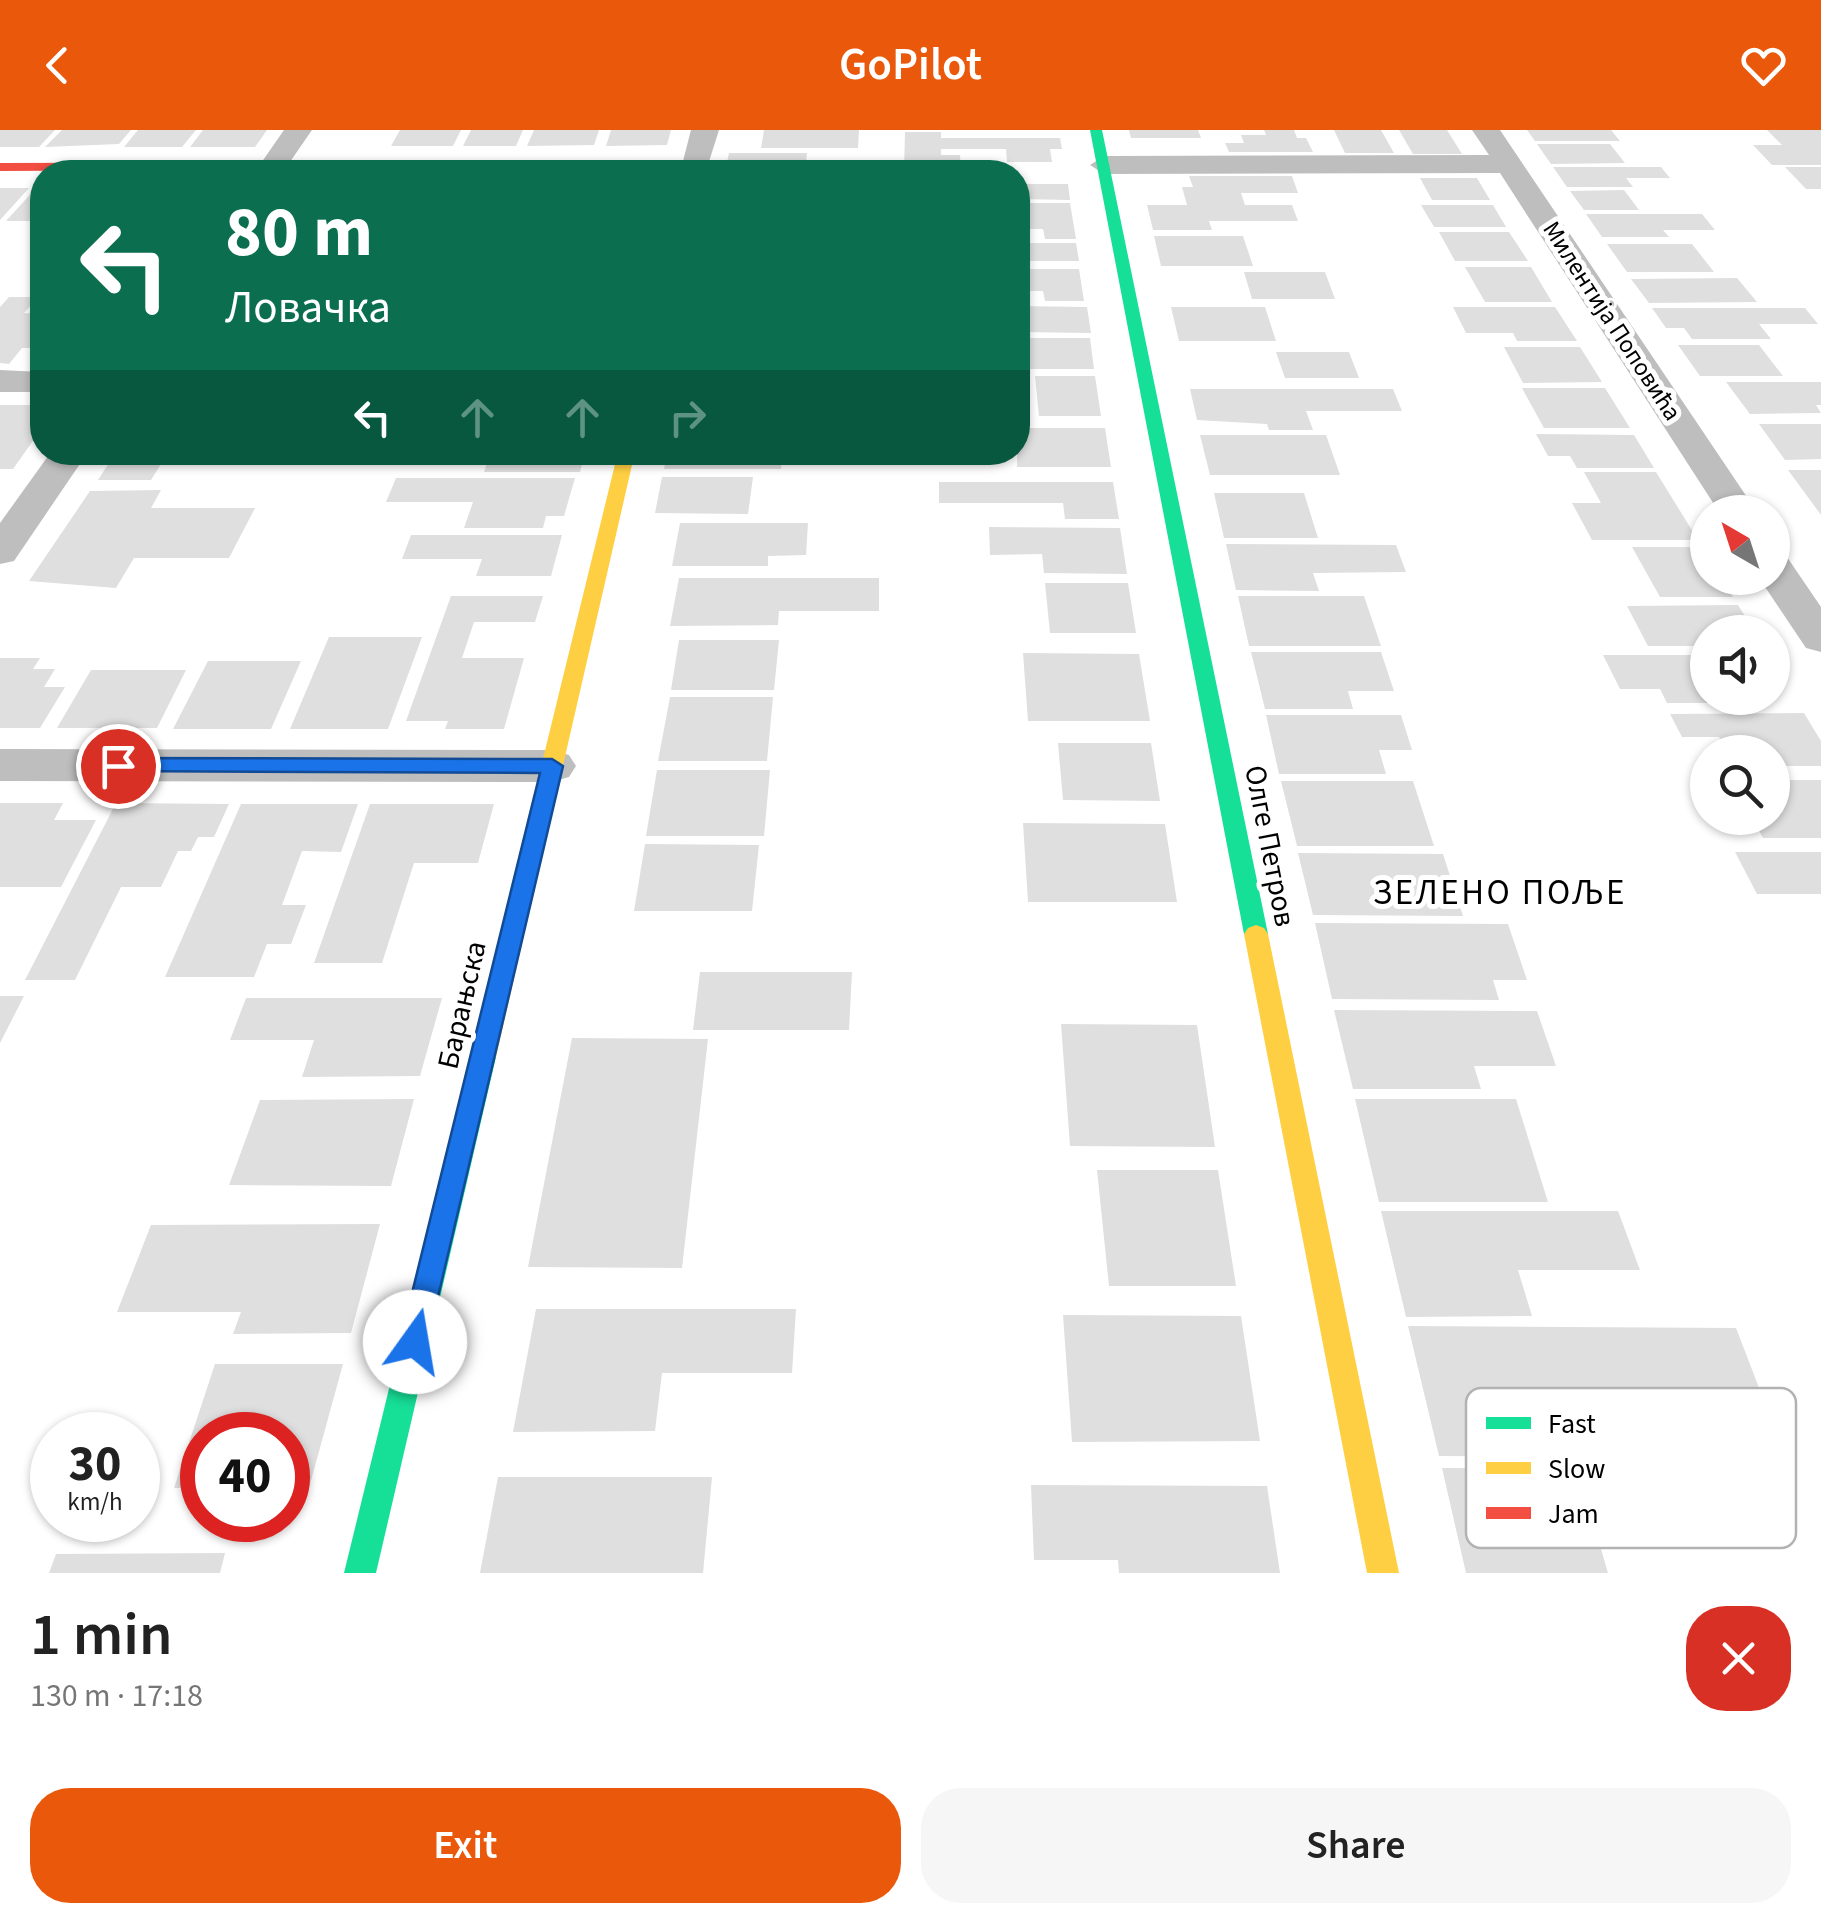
<!DOCTYPE html>
<meta charset="utf-8">
<style>
body{margin:0;font-family:"Source Sans 3",sans-serif;background:#f6f6f6;color:#222;height:100vh;display:flex;flex-direction:column;font-size:38px;white-space:nowrap}
*{box-sizing:border-box;margin:0}
p{font-size:32px;color:#767676}
.icon{flex:none;width:55px;height:55px;fill:none;stroke:currentColor;stroke-width:2;stroke-linecap:round;stroke-linejoin:round}
.map{position:relative;height:1443px;overflow:hidden}
.panel{display:flex;flex-direction:column;background:#fff;flex:1}
.panel>*{flex:none}
.hud{position:absolute;left:30px;top:30px;width:1000px;height:305px;border-radius:40px;box-shadow:0 2px 8px #0004;background:#0b6e4f;color:#fff;overflow:hidden}
.needle{width:65px;rotate:321deg}
.tools{position:absolute;left:1690px;top:365px;display:grid;gap:20px}
.tools a{display:grid;place-items:center;width:100px;height:100px;border-radius:50%;background:#fff;box-shadow:0 2px 8px #0004;font-size:50px}
.speed{position:absolute;left:30px;top:1282px;display:flex;gap:20px;font-size:50px;font-weight:700;text-align:center}
.speed>*{display:grid;place-content:center;width:130px;height:130px;border-radius:50%;background:#fff;box-shadow:0 2px 8px #0004;line-height:1}
.speed small{font-size:25px;font-weight:400}
.speed .limit{border:15px solid #d22;background:#fff;color:#111}
.pin{position:absolute;display:grid;place-items:center;width:85px;height:85px;color:#fff;margin:-42px;border:5px solid #fff;border-radius:50%;box-shadow:0 2px 10px #0007}
.me{position:absolute;width:110px;margin:-55px;rotate:13deg;stroke-linejoin:round;filter:drop-shadow(0 0 8px #0008)}
.turn{display:flex;align-items:center;gap:35px;height:210px;padding:0 30px;font-size:45px}
.turn .icon{width:130px;height:130px;stroke-width:2.5}
.turn b{display:block;font-size:70px;line-height:85px}
.lanes{display:flex;align-items:center;height:95px;padding:0 30px;background:#0003;justify-content:center;gap:50px;direction:ltr}
.lanes .off{opacity:.35}
.round{display:grid;place-items:center;flex:none;width:105px;height:105px;border-radius:40px;background:#f6f6f6}
.head{display:flex;align-items:center;justify-content:space-between;height:170px;padding:0 30px}
h1{font-size:60px;font-weight:600;line-height:75px}
.cta{display:flex;gap:20px;margin-top:auto;padding:20px 30px}
.cta a{flex:1;height:115px;border-radius:40px;background:#ea580c;color:#fff;font-size:40px;font-weight:600;line-height:115px;text-align:center}
.cta a+a{background:#f6f6f6;color:#222}
header{display:flex;justify-content:space-between;align-items:center;height:130px;padding:0 30px;background:#ea580c;color:#fff;font-size:45px;font-weight:600}
.map>svg:first-child{display:block}
</style>
<header><svg class="icon" aria-label="back" viewBox="0 0 24 24"><path d="M15 5l-7 7 7 7"/></svg>GoPilot<svg class="icon" aria-label="heart" viewBox="0 0 24 24"><path d="M12 20l-8-8c-3-5 5-10 8-4 3-6 11-1 8 4z"/></svg></header>
<div class="map">
<svg width="1821" height="1443" viewBox="0 0 1821 1443">
<rect width="100%" height="100%" fill="#fff"/>
<path fill="#dfdfdf" d="M0,0h55l-16,17h-39z
M62,0h69l-12,14 -74,3z
M138,0h58l-14,17h-58z
M203,0h64l-12,17h-65z
M400,0h61l-8,16h-62z
M471,0h52l-7,16h-53z
M534,0h65l-5,15 -67,1z
M611,0h60l-4,15 -61,1z
M764,0h95l-1,18h-97z
M1129,0h69l3,8h-70z
M1264,0h30l3,8h9l7,14h-84l-4,-9h19l-3,-8h25z
M1334,0h47l13,23h-49z
M1399,0h48l15,24h-49z
M1527,0h84l9,11h-85z
M1767,0h54v35h-49l-19,-20h29z
M905,2h36v6h119l2,11h-12l2,13h-45l-1,-13h-65v6h19l1,17h-57z
M1537,14h73l15,19 -74,1z
M729,23h78l-2,19h-80z
M1553,37h108l9,11h-44l7,9h-66z
M1785,37h36v22h-15z
M1189,46h103l6,17h-57l4,12h47l6,16h-89l3,9h-59l-6,-25h40l-5,-18h11z
M1420,48h57l13,22h-58z
M1018,54h50l2,16 -52,-1z
M0,58h29l-29,32z
M36,58h6v33h-36z
M1624,60l15,20h-55l-14,-19z
M1018,73h52l6,36h-31l-2,-10h-20v-8h-5z
M1421,75h72l13,22h-72z
M1586,84h116l13,16h-52l6,7h-67z
M1439,102h70l19,29h-73z
M1154,106h89l10,30h-92z
M1018,113h58l3,18h-61z
M1607,114h85l22,28h-87z
M1465,137h66l21,35h-67z
M1018,139h61l5,32h-39l-2,-10h-25z
M1244,142h81l10,27h-83z
M1737,148l20,24 -108,1 -18,-24z
M9,167h30l-15,16 18,1 -9,13h9v17l-3,4h-17l-13,16 -9,-1v-56z
M1018,176l69,1 4,26 -73,-1z
M1171,177h94l11,34h-97z
M1453,177h102l22,34h-60l-4,-8h-47z
M1652,178h153l13,16h-59l12,15h-79l-8,-11h-18z
M1018,208h72l4,31h-76z
M1678,215h81l24,31h-83z
M1504,217h76l22,35 -79,1z
M1276,222h73l10,26h-74z
M1035,246h60l6,40h-62z
M1726,252h95v23h-5l5,8 -71,1z
M1522,258h83l25,40h-86z
M1190,259h203l9,22h-96l7,19h-44l-2,-6 -70,-4z
M0,275h42v23l-29,41h-13z
M1759,294h62v35l-36,1z
M1018,298h87l6,39h-94z
M1536,304l98,1 20,33h-77l-7,-12h-22z
M1200,305h126l14,40h-130z
M116,322h90l-3,7h-39l-13,21h-53z
M491,322h94l-5,20h-96z
M667,322h115l-1,17h-117z
M1788,340h33v45z
M1584,342h72l42,68h-106l-20,-37h29z
M662,347h91l-5,37 -93,-1z
M396,348h179l-11,38h-18l-3,12h-79l9,-26h-87z
M939,352h174l6,37h-54l-2,-16h-124z
M161,360l-10,18h104l-26,50h-95l-18,30 -87,-7 61,-90z
M1214,363h90l14,45h-94z
M680,393h128l-2,32 -38,1v10h-96z
M989,397l131,1 7,46 -83,-1 -2,-19 -52,1z
M411,405h151l-11,41h-75l6,-17h-80z
M1226,414l170,1 10,27 -93,1 6,18 -83,-1z
M1632,417h70l6,8v23h13l12,19h-73z
M679,448h200v33h-100l-1,14 -108,1z
M1045,453h83l8,50h-86z
M451,466h92l-8,26h-61l-12,36h62l-20,71h-59l3,-8h-42z
M1238,466h126l17,50h-132z
M1738,475l17,27h-47v14h-60l-21,-40z
M329,507h93l-34,92h-98z
M679,510h100l-5,50h-103z
M1251,522h130l13,39h-46l5,18h-88z
M1023,523l116,1 11,67h-122z
M1603,525h105v43h19l3,5h-63l-7,-14h-40z
M0,528h40l-7,11h22l-11,18h21l-25,41h-40z
M208,531h93l-30,68h-98z
M91,540h95l-29,58h-100z
M670,567h103l-6,64h-109z
M1804,583l17,28v25h-49v-14h-45l-8,-15h-37l-12,-23z
M1266,585h135l11,35h-33l7,24h-107z
M1058,613h93l9,58 -97,-1z
M657,640h113l-6,66h-118z
M1772,650h49v58h-58l-11,-20h20z
M1281,651h132l21,65h-137z
M0,673h63l-9,17h42l-35,67h-61z
M116,673l113,1 -15,33h-16l-7,14h-13l-17,36h-40l-46,93h-50z
M241,674h117l-17,48 -39,-1 -20,54h24l-15,39h-24l-13,33h-89z
M370,674h124l-16,59h-64l-32,100h-68z
M1023,693l142,1 12,78h-149z
M645,714l114,1 -7,66h-118z
M1735,722h86v42h-64z
M1298,723l145,1 20,62 -150,-1z
M1315,793l193,1 19,56h-34l6,20 -167,-1z
M700,842h152l-3,58h-156z
M0,866h24l-24,47z
M246,868h196l-22,78 -118,1 12,-37h-84z
M1334,880l203,1 19,55h-82l7,23h-128z
M1061,894l136,1 18,122 -145,-1z
M572,908l136,1 -26,229 -154,-1z
M414,969l-23,87 -162,-1 31,-85z
M1355,969h161l32,103h-169z
M1097,1040h121l18,116h-127z
M1381,1081h237l22,59h-122l14,46 -126,1z
M380,1094l-29,109 -118,1 8,-22h-124l34,-87z
M536,1179h260l-4,64h-130l-7,58 -142,1z
M1063,1185l178,1 19,125 -188,1z
M1408,1196l328,2 32,83h-192l13,46 -150,-1z
M215,1234h128l-34,124h-21v-53h-86v53h-28z
M1442,1338l136,1 30,104h-142z
M498,1347h214l-9,96h-223z
M1031,1355l236,1 13,87h-161l-1,-13h-84z
M225,1423l-5,20h-171l7,-19z"/>
<g fill="none" stroke-linecap="round" stroke-linejoin="round">
<path fill="#bebebe" fill-rule="evenodd" d="M284,0h28l-29,42h-20l-4,-6z
M691,0h28l-13,41 -14,1 -10,-7z
M1472,0h28l257,382h-38l-219,-339 -396,1 -14,-9 14,-9 385,-1z
M0,240l42,2v20h-42z
M51,322h37l-74,109 -14,3v-41z
M1772,424l15,3 34,50v45l-15,-4 -47,-70h13z
M0,619l552,1 17,5 7,11 -7,11 -17,5 -552,-1z"/>
<path fill="#16e098" fill-rule="evenodd" d="M1090,0h12l166,804 -4,6h-16l-4,-6z
M696,31l6,4 -1,7h-12v-3l-300,1 -6,-4 6,-4z
M483,917l9,3 4,7 -120,516h-32l126,-516 4,-7z"/>
<path fill="#ffcf43" fill-rule="evenodd" d="M618,322h17l-139,605 -4,7 -9,3 -9,-3 -4,-7z
M1256,795l8,3 4,6 131,639h-32l-123,-639 4,-6z"/>
<path fill="#f24e42" fill-rule="evenodd" d="M389,32l5,1v6l-394,2v-8z"/>
</g>
<path fill="#1a73e8" stroke="#114b97" stroke-width="2.5" d="M118,628l434,1 11,7 -138,586 -10,4 -11,-4 -4,-10 140,-569 -429,-2v-11z"/>
<g text-anchor="middle" dominant-baseline="central" stroke-width="10" stroke-linejoin="round" paint-order="stroke">
<g font-size="25" fill="#000" stroke="#fff">
<text transform="translate(1612 191) rotate(57)">Милентија Поповића</text>
</g>
<g font-size="30" fill="#000" stroke="#fff">
<text transform="translate(1270 716) rotate(79)">Олге Петров</text>
<text transform="translate(462 875) rotate(-77)">Барањска</text>
</g>
<g font-size="35" letter-spacing="2.5" fill="#000" stroke="#fff">
<text x="1500" y="763">ЗЕЛЕНО ПОЉЕ</text>
</g>
</g>
<rect x="1466" y="1258" width="330" height="160" rx="15" fill="#fff" stroke="#b2b2b2" stroke-width="2.5"/>
<rect x="1486" y="1287" width="45" height="12" fill="#16e098"/>
<rect x="1486" y="1332" width="45" height="12" fill="#ffcf43"/>
<rect x="1486" y="1377" width="45" height="12" fill="#f24e42"/>
<g font-size="28" fill="#000">
<text x="1548" y="1303">Fast</text>
<text x="1548" y="1348">Slow</text>
<text x="1548" y="1393">Jam</text>
</g>
</svg>
<div class="tools">
<a><svg class="needle" viewBox="-14 -14 28 28"><path d="M0-13l5 13h-10z" fill="#e53935"/><path d="M0 13l5-13h-10z" fill="#767676"/></svg></a>
<a><svg class="icon" aria-label="sound" viewBox="0 0 24 24"><path d="M4 9h4l5-4v14l-5-4H4zM17 9q2 3 0 6"/></svg></a>
<a><svg class="icon" aria-label="search" viewBox="0 0 24 24"><circle cx="10" cy="10" r="6"/><path d="M15 15l6 6"/></svg></a>
</div>
<div class="speed"><div>30<small>km/h</small></div><div class="limit">40</div></div>
<div class="pin" style="left:118px;top:636px;background:#d93025"><svg class="icon" aria-label="arrive" viewBox="0 0 24 24"><path d="M6 21V4h12l-3 4 3 4H6"/></svg></div>
<svg class="me" style="left:415px;top:1212px" viewBox="-20 -20 40 40"><circle r="19" fill="#fff"/><path d="M0-13L10 11 0 6-10 11z" fill="#1a73e8"/></svg>
<div class="hud">
<div class="turn"><svg class="icon" aria-label="left" viewBox="0 0 24 24"><path d="M17 20v-9H6M10 6l-5 5 5 5"/></svg><div><b>80 m</b>Ловачка</div></div>
<div class="lanes"><svg class="icon" aria-label="left" viewBox="0 0 24 24"><path d="M17 20v-9H6M10 6l-5 5 5 5"/></svg><svg class="icon off" aria-label="ahead" viewBox="0 0 24 24"><path d="M12 20V5M6 11l6-6 6 6"/></svg><svg class="icon off" aria-label="ahead" viewBox="0 0 24 24"><path d="M12 20V5M6 11l6-6 6 6"/></svg><svg class="icon off" aria-label="right" viewBox="0 0 24 24"><path d="M7 20v-9h11M14 6l5 5-5 5"/></svg></div>
</div>
</div>
<section class="panel">
<div class="head"><div><h1>1 min</h1><p>130 m · 17:18</p></div><a class="round" style="background:#d93025;color:#fff"><svg class="icon" aria-label="close" viewBox="0 0 24 24"><path d="M6 6l12 12M18 6L6 18"/></svg></a></div>
<div class="cta"><a>Exit</a><a>Share</a></div>
</section>
